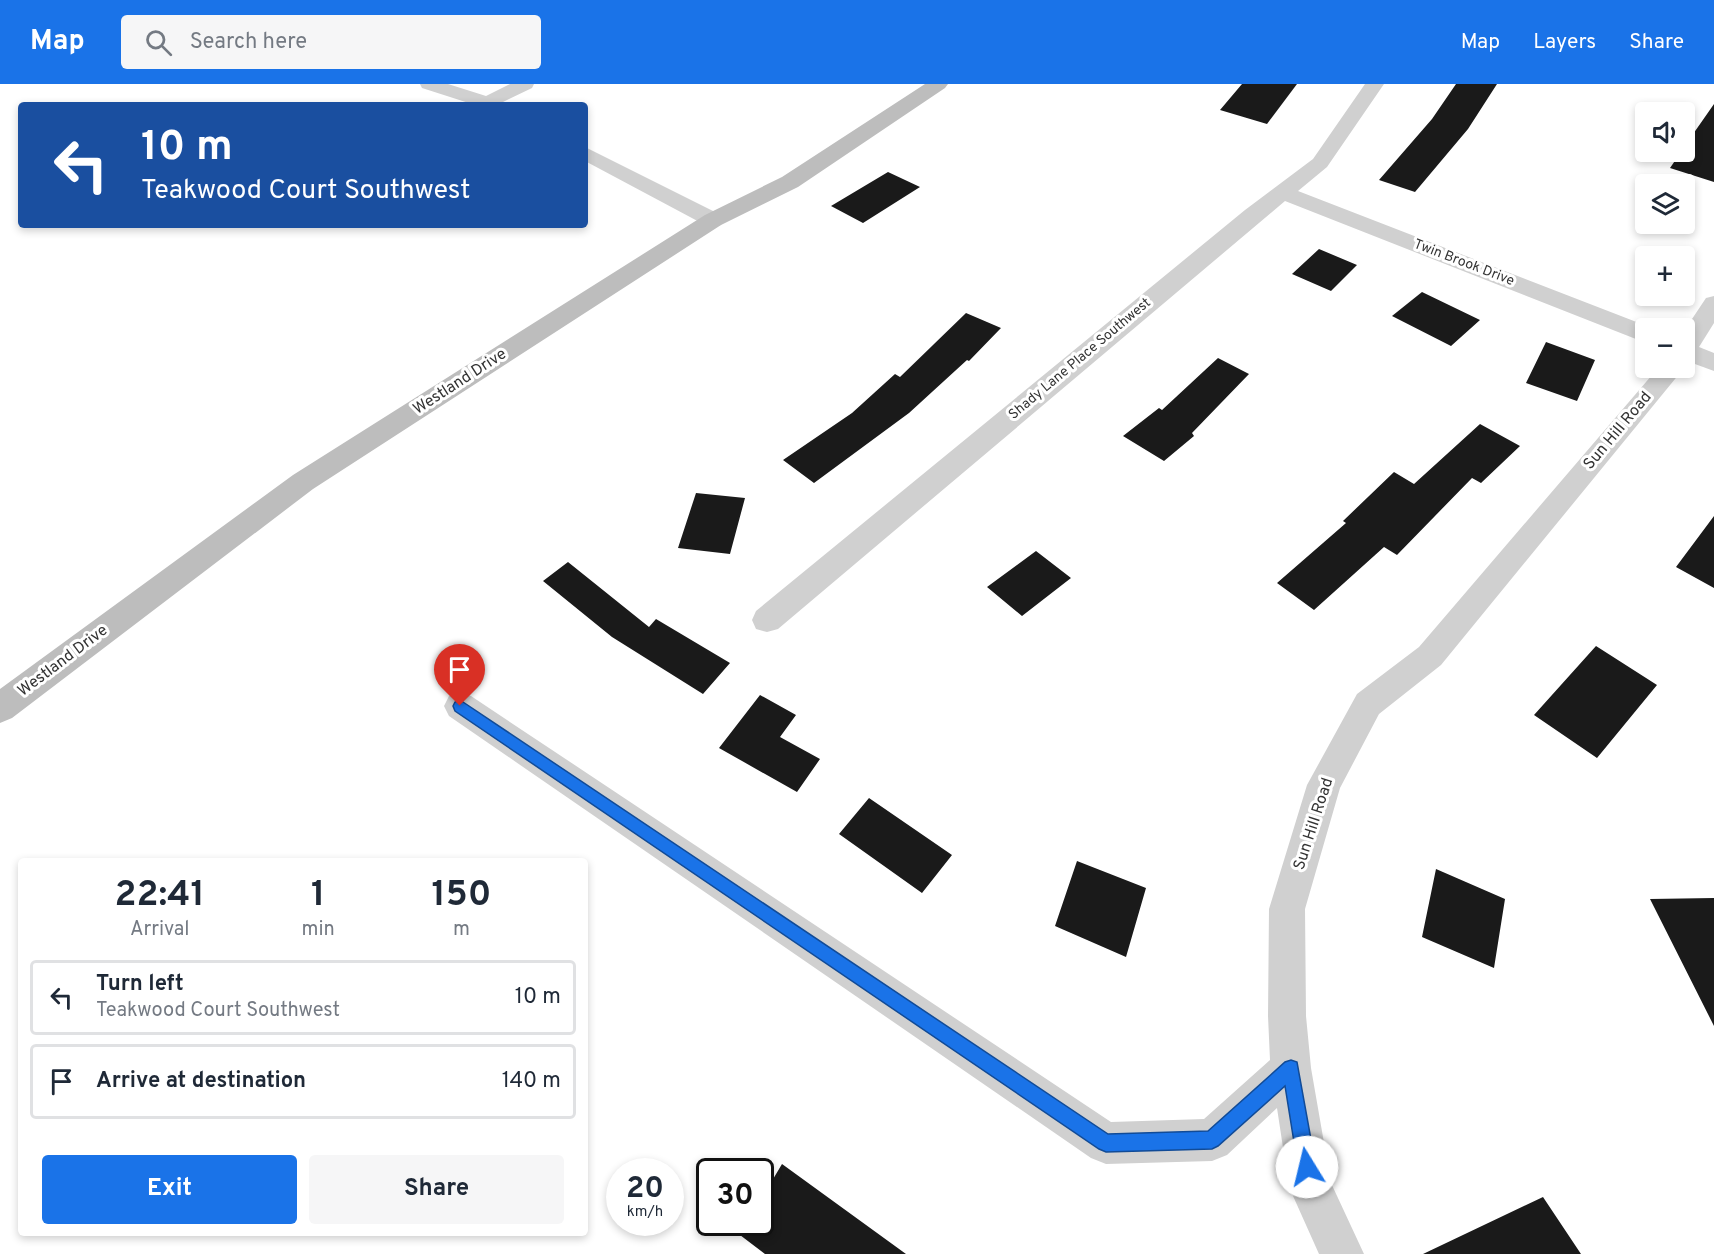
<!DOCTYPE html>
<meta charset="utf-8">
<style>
body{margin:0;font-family:Overpass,sans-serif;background:#f6f6f7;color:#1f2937;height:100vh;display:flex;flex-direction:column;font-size:22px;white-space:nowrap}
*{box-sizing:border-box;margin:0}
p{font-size:20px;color:#747a83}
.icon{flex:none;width:33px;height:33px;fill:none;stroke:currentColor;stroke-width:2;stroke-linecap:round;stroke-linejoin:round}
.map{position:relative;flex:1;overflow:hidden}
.drawer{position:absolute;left:18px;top:774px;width:570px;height:378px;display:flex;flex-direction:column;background:#fff;border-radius:6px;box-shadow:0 3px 9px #0003}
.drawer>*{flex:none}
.top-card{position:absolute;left:18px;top:18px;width:570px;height:126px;border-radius:6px;box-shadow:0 3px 9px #0003;background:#1a4fa0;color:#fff;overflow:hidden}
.tools{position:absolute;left:1635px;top:18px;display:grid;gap:12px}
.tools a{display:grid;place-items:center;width:60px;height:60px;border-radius:6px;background:#fff;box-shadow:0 3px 9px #0003;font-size:30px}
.speed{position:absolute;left:606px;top:1074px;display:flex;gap:12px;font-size:30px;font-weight:700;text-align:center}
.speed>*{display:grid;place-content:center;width:78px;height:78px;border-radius:50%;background:#fff;box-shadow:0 3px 9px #0003;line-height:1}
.speed small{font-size:15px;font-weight:400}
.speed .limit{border:3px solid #111;border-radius:9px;background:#fff;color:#111}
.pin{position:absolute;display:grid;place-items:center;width:51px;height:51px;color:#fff;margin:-62px -26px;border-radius:50% 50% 50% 0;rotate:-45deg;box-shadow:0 0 6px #0007}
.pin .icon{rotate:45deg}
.me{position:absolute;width:66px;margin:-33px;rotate:351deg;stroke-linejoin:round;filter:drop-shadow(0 0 4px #0008)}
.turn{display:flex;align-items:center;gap:21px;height:126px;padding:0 24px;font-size:27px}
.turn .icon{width:78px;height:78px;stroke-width:2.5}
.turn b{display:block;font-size:42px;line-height:51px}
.eta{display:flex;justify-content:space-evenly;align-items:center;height:102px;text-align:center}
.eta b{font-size:36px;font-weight:700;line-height:42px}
.primary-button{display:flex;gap:12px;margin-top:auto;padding:12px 24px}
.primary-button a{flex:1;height:69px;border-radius:6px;background:#1a73e8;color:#fff;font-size:24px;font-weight:700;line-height:69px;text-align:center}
.primary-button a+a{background:#f6f6f7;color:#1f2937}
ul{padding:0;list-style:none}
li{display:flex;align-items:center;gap:18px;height:75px;margin:0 12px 9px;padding:0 12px;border:3px solid #e0e1e3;border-radius:6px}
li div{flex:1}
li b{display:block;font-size:22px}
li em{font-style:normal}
header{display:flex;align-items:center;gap:36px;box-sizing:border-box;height:84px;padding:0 30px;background:#1a73e8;color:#fff}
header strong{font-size:28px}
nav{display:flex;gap:33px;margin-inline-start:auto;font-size:21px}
.search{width:420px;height:54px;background:#f6f6f7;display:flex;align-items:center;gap:15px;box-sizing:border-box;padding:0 21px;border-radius:6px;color:#747a83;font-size:22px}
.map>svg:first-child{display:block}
</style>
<header>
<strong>Map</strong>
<div class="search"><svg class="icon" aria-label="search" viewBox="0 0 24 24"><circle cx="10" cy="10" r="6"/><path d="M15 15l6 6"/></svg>Search here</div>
<nav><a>Map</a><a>Layers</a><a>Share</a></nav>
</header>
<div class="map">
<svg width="1714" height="1170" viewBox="0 0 1714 1170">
<rect width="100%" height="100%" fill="#fff"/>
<path fill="#1a1a1a" d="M1242,0h55l-30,40 -47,-14z
M1456,0h41l-29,45 -53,63 -36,-12 53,-61z
M1714,20v78l-44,-14 11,-16h3v-5z
M888,88l32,15 -57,36 -32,-17z
M1319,165l38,16 -26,26 -39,-17z
M1422,208l58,28 -29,26 -59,-30z
M966,229l35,15 -32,33 -2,-1 -58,53 -95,70 -31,-23 69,-47 43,-39 5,3z
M1546,258l49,18 -18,41 -51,-18z
M1218,274l31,16 -57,59 2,3 -30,25 -41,-25 36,-28 3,2z
M1480,340l40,22 -39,37 -9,-5 -75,77 -13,-8 -70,63 -37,-27 69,-60 -3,-2 51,-49 20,12z
M696,409l49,5 -15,56 -52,-6z
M1714,432v72l-38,-21z
M1036,467l35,27 -49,38 -35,-29z
M568,478l81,65 7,-8 74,44 -27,31 -91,-57 -69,-56z
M1596,562l61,39 -60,73 -63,-43z
M760,611l36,20 -16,22 40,22 -23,33 -78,-44z
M869,714l83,57 -30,38 -83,-59z
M1077,777l69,27 -20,69 -71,-31z
M1436,785l69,30 -11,69 -72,-31z
M1714,814v128l-64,-127z
M782,1080l124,90h-141l-25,-19 8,-13h12v-21z
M1543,1113l38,57h-158z"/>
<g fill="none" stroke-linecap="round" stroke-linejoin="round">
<path fill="#d0d0d0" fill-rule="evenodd" d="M420,0h28l38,12 24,-12h24l-2,4 -29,14 2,3h-30l-53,-17z
M1365,0h19l-57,83 -29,24 354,137h-6v15l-361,-142 -507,428 -11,3 -11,-3 -4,-9 4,-9 489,-401 68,-51z
M585,63l136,68 3,5 -3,5 -8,2 -8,-2 -120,-64z
M1714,212v27l-15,24 15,6v18l-30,-11v-29l22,-33z
M1658,284h26l-243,297 -62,49 -39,74 -35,121 1,107 5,52 20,115 33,71h-45l-30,-67 -12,-79 -50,47 -15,6 -106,3 -15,-6 -642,-442 -5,-10 5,-10 11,-4 11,4 640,426 93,-3 66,-59 -2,-44 1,-107 38,-124 50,-91 62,-47z"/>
<path fill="#bdbdbd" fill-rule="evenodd" d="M925,0h23l-3,4 -147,99 -77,38 -408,264 -301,229 -12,5v-34l293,-214 412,-260 77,-38z"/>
</g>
<path fill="#1a73e8" stroke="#114b97" stroke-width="1.5" d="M460,616l648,434 100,-3 77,-69 6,-2 6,2 19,105 -2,7 -7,3 -6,-3 -3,-7 -13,-81 -67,60 -6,3 -106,3 -7,-3 -644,-438 -2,-5 2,-4z"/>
<g text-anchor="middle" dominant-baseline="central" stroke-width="6" stroke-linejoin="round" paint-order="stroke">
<g font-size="14" fill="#333" stroke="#fff">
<text transform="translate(1464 179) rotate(21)">Twin Brook Drive</text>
<text transform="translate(1080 275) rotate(-40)">Shady Lane Place Southwest</text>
</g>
<g font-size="16" fill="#333" stroke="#fff">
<text transform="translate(460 298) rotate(-33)">Westland Drive</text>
<text transform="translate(1618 347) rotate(-50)">Sun Hill Road</text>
<text transform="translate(63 577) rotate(-37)">Westland Drive</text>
<text transform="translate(1314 740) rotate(-72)">Sun Hill Road</text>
</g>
</g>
</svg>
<div class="tools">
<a><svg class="icon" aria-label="sound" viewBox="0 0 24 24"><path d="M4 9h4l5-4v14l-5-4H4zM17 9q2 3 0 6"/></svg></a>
<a><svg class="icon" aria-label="layers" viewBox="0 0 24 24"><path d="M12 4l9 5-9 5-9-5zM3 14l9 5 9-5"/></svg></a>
<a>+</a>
<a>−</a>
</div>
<div class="speed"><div>20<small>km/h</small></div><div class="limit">30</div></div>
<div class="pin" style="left:460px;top:622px;background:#d93025"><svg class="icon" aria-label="arrive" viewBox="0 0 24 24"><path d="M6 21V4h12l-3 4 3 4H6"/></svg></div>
<svg class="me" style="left:1307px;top:1083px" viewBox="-20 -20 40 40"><circle r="19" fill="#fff"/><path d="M0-13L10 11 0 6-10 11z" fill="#1a73e8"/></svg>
<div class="top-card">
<div class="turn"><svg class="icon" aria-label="left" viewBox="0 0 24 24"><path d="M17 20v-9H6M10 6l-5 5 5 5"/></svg><div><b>10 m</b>Teakwood Court Southwest</div></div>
</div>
<section class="drawer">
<div class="eta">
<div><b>22:41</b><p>Arrival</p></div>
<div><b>1</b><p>min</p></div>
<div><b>150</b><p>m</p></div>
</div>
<ul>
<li><svg class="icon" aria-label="left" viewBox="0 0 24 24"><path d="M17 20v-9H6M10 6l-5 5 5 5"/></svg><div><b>Turn left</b><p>Teakwood Court Southwest</p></div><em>10 m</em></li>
<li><svg class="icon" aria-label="arrive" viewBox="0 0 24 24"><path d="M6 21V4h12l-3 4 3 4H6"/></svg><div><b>Arrive at destination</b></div><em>140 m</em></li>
</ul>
<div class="primary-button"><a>Exit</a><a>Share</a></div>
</section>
</div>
